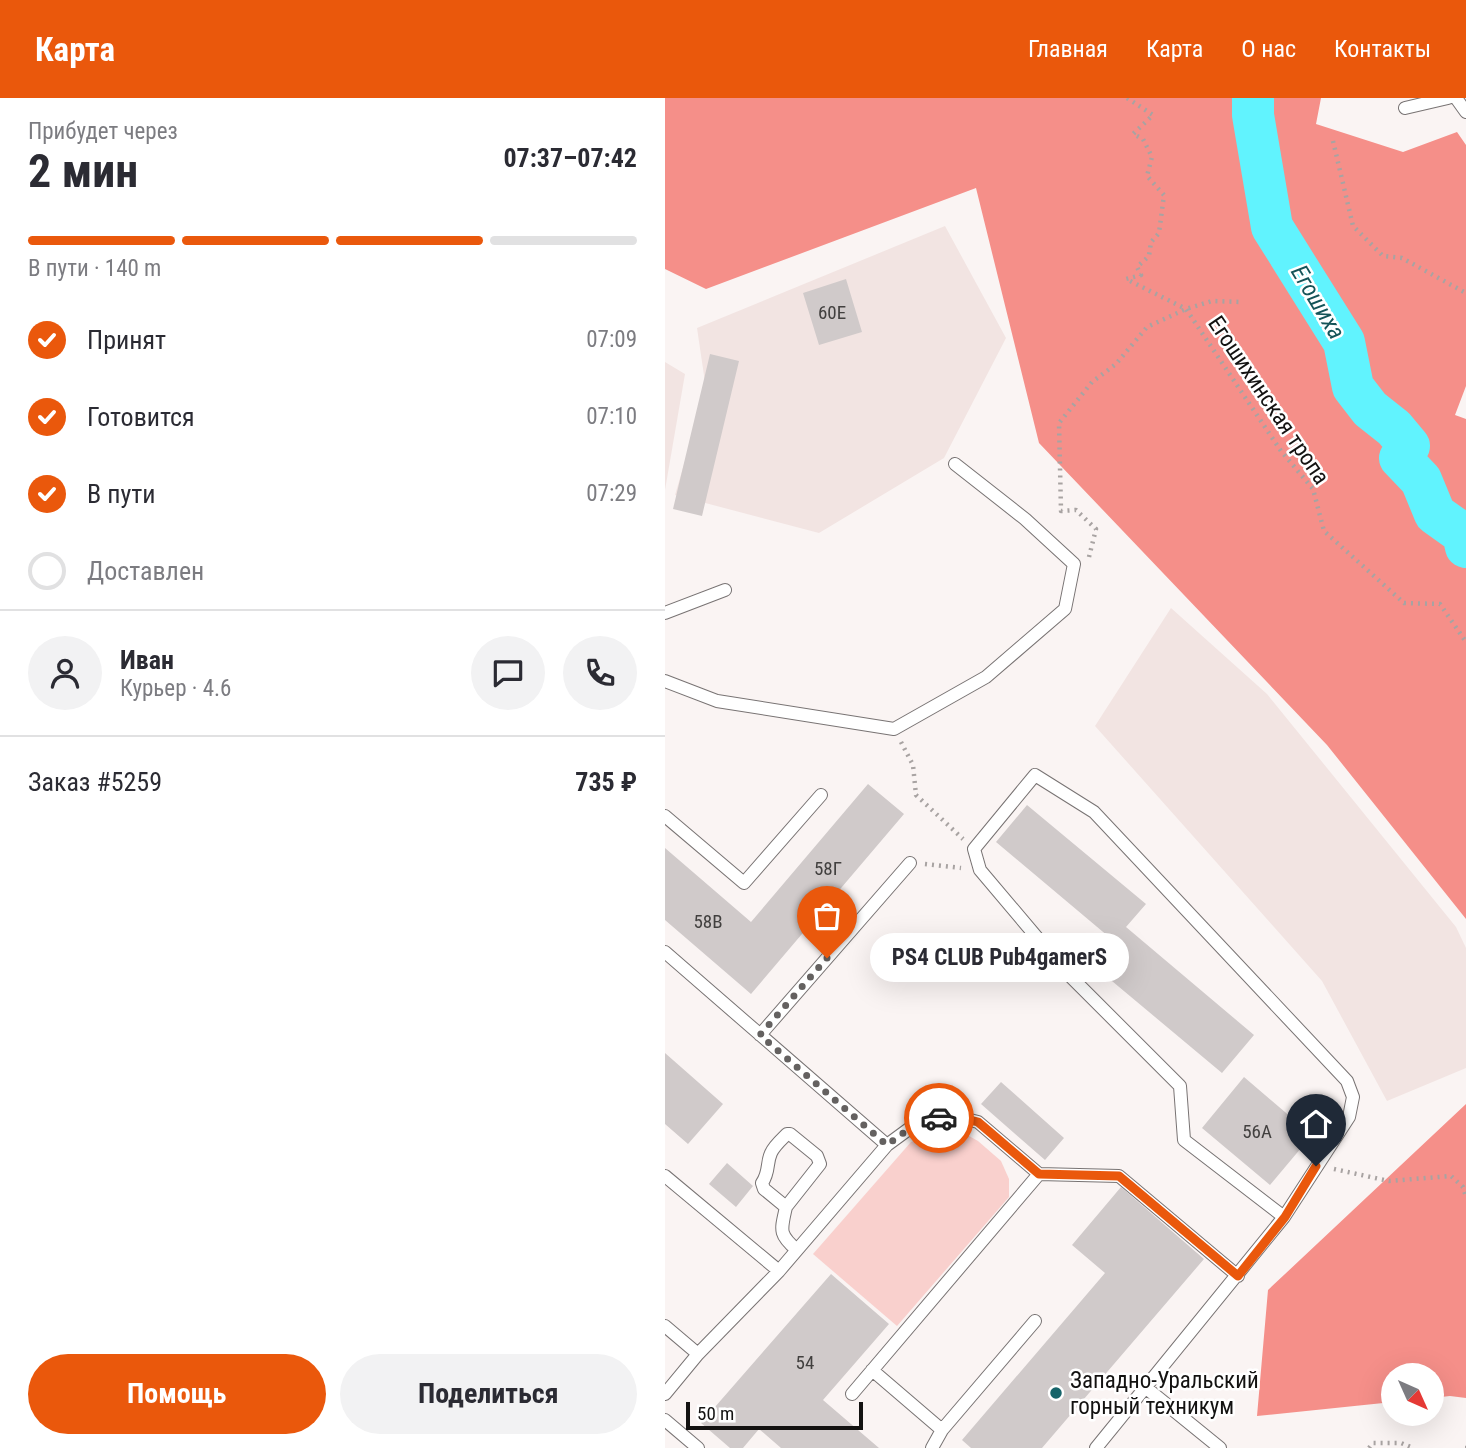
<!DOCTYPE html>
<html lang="ru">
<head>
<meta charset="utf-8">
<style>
  body { margin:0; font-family:"Roboto Condensed",sans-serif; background:#f2f2f3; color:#2b2b33; height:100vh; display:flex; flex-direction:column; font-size:26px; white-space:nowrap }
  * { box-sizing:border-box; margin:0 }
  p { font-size:23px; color:#7c7c81 }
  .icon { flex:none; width:38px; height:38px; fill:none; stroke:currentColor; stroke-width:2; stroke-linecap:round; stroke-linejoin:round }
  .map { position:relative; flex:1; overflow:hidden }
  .side { display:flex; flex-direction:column; background:#fff; width:665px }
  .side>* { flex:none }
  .needle { width:46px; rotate:135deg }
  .tools { position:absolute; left:716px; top:1265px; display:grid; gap:14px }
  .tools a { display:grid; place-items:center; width:63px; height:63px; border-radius:50%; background:#fff; box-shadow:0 7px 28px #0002; font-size:35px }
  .scale { position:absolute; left:21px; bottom:18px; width:177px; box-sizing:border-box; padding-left:7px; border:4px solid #131211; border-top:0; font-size:19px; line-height:24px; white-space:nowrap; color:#131211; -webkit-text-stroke:5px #fff; paint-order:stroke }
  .pin { position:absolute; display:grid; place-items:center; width:60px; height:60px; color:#fff; margin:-72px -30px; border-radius:50% 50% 50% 0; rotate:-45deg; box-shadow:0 0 7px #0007 }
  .pin .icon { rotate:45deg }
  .courier { position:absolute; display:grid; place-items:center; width:70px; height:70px; margin:-35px; border:5px solid #ea580c; border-radius:50%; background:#fff; color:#222; box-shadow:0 2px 9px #0007 }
  .bubble { position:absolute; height:49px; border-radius:24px; background:#fff; box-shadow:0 7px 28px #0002; font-size:23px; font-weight:700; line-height:49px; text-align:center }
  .summary em { font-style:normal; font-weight:700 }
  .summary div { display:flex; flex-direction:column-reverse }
  .summary { display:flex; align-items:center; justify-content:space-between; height:119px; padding:0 28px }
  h1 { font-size:46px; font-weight:700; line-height:52px }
  .bar { display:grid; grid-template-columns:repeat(4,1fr); gap:10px 7px; align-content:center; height:84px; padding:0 28px }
  .bar i { height:9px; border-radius:5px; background:#e1e1e2 }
  .bar .selected { background:#ea580c }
  .bar p { grid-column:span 4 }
  .line { display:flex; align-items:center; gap:18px; padding:0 28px; border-top:2px solid #e1e1e2 }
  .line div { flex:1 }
  .round { display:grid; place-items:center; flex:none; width:74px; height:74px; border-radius:37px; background:#f2f2f3 }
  ol { padding:0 28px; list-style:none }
  li { display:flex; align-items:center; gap:21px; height:77px }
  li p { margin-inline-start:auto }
  li .icon { padding:7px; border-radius:50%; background:#ea580c; color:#fff; stroke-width:4 }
  li:last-child { color:#7c7c81 }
  li i { width:38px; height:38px; border:4px solid #e1e1e2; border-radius:50% }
  .cta { display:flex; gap:14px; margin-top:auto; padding:14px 28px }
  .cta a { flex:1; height:80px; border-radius:42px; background:#ea580c; color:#fff; font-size:28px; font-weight:700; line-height:80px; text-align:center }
  .cta a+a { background:#f2f2f3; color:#2b2b33 }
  header { display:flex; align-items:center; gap:42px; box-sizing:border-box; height:98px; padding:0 35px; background:#ea580c; color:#fff }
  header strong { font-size:33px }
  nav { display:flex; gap:38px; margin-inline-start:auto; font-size:24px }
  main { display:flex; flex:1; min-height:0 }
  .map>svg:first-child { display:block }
</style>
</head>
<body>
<header>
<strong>Карта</strong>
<nav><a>Главная</a><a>Карта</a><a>О нас</a><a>Контакты</a></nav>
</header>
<main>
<section class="side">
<div class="summary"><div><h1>2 мин</h1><p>Прибудет через</p></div><em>07:37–07:42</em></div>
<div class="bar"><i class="selected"></i><i class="selected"></i><i class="selected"></i><i></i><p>В пути · 140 m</p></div>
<ol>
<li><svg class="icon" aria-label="check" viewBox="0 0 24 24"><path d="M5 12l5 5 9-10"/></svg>Принят<p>07:09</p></li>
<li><svg class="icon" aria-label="check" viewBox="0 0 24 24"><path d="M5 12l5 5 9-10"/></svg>Готовится<p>07:10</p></li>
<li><svg class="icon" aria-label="check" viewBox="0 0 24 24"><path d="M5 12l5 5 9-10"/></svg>В пути<p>07:29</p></li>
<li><i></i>Доставлен</li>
</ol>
<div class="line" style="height:126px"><a class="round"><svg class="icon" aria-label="person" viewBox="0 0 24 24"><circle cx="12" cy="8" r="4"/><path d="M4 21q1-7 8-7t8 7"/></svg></a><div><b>Иван</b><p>Курьер · 4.6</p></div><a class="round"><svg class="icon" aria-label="chat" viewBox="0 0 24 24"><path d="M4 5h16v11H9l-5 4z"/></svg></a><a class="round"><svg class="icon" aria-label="phone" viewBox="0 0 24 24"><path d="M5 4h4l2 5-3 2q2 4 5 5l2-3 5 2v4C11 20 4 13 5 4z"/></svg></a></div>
<div class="line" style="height:91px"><div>Заказ #5259</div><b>735 ₽</b></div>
<div class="cta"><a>Помощь</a><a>Поделиться</a></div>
</section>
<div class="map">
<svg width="801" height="1350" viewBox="0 0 801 1350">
  <rect width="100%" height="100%" fill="#faf4f3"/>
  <path fill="#f2e4e2" d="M280 128 341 240 279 360 154 435 10 397 41 291 32 230Z
    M0 264 20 276 0 392Z
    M506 510 602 596 791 829 801 850V970L722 1003 657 883 430 628Z"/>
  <path fill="#f9d0cd" d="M275 1033H295L313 1043 336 1063 344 1081V1099L232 1228 148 1156 246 1044Z"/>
  <path fill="#f58f89" d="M0 0H656L651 26 738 54 792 34 801 47V288L790 317 801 321V821L662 647 374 345 311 90 41 191 0 171Z
    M801 1006V1300L785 1298 767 1300 766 1278H728V1304L592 1318 603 1192Z"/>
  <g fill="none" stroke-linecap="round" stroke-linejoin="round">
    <path stroke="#61f3fe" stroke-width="42" d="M588 0V17L607 129 679 244 688 289 705 311 729 330 744 348 735 360 756 382 770 416 798 436 801 449"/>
  </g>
  <path fill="#d0caca" d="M181 181 197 234 154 247 138 195Z
    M45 256 74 263 37 418 8 411Z
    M203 686 239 716 86 896 0 822V750L86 824Z
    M362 707 481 806 461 829 589 937 557 975 429 868 450 844 331 744Z
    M0 955 58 1006 23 1046 0 1026Z
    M579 979 647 1037 605 1087 537 1030Z
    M336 984 399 1040 380 1062 316 1006Z
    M62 1065 88 1088 71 1109 44 1086Z
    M456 1089 539 1161 377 1350H306L297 1342 440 1175 407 1147Z
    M166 1176 224 1226 158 1302 214 1350H116L94 1331 78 1350H65L36 1325Z"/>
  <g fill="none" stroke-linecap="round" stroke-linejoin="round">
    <defs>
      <path id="lane" d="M791 0 801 14
        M740 10 783 0
        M0 515 60 492
        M0 583 52 603 229 631 321 579 400 511 409 466 360 421 290 366
        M0 718 79 785 156 697
        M0 854 222 1047
        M95 937 245 765
        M0 1078 114 1173
        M121 1109 155 1066 152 1058 125 1036H122C116 1042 109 1048 106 1055 101 1066 105 1073 97 1085L99 1091 121 1109C116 1132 113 1136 132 1152
        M0 1228 33 1256
        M207 1272 277 1332 370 1223
        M480 1289 555 1350
        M0 1296 33 1256 114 1173 222 1047 252 1025 285 1017 313 1024 374 1076 454 1078 573 1178
        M187 1296 374 1076
        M0 1322 33 1350
        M267 1350 277 1332
        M431 1350 619 1119 684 1019 688 999 682 983 429 714 370 677 309 751 315 772 402 875 515 988 519 1042 619 1119"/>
    </defs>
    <use href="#lane" stroke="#787373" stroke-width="14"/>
    <path stroke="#a8a3a2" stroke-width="4.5" stroke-dasharray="2 5" stroke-linecap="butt" d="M462 0 488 17 468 36 478 41 487 59 482 78 499 97 494 135 486 144 484 158 472 169 476 177 461 181 521 211 616 353 648 391 659 433 739 505 775 506 801 544
      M668 43 688 128 718 158 737 160 801 195
      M424 459 431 431 411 412 396 413 394 325 427 284 451 266 482 229 521 211 547 203 576 204
      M236 644 248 667 251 697 298 741
      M260 766 296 770
      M669 1071 724 1083 786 1078 798 1089 801 1099
      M704 1350 708 1345H736L748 1350
      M800 1350H801"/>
    <use href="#lane" stroke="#fff" stroke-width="12"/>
  </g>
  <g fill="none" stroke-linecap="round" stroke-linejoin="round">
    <path stroke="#646160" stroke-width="7" stroke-dasharray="0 12.6" d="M162 860 95 937 222 1047 252 1025 274 1020"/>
    <path stroke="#ea580c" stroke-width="9" d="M274 1020 285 1017 313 1024 374 1076 454 1078 573 1178 620 1119 651 1068"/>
  </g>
  <circle fill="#16646a" stroke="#fff" stroke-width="2.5" cx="391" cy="1295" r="7"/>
  <g text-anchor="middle" stroke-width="5" stroke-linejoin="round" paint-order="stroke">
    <g font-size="19" fill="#42403f">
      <text x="167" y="221">60Е</text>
      <text x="163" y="777">58Г</text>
      <text x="43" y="830">58В</text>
      <text x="592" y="1040">56А</text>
      <text x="140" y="1271">54</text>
    </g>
    <g font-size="23" fill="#131211" stroke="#fff">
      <text transform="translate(604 302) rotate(56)" y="8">Егошихинская тропа</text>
    </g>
    <g font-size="23" fill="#131211" stroke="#fff" text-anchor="start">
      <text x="405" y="1290">Западно-Уральский<tspan x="405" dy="26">горный техникум</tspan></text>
    </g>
    <g font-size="24" font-style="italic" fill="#145458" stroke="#fff">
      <text transform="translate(653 204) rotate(59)" y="8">Егошиха</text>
    </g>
  </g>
</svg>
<div class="tools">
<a><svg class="needle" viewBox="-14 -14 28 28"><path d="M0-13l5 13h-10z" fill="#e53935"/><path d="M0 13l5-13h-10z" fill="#7c7c81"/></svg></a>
</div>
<div class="scale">50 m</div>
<div class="pin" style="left:162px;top:860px;background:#ea580c"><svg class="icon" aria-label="bag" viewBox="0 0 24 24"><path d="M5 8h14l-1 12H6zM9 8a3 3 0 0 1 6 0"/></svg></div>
<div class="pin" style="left:651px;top:1068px;background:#1f2937"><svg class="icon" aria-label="home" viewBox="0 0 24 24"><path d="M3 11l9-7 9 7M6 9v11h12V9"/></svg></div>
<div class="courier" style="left:274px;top:1020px"><svg class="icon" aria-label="car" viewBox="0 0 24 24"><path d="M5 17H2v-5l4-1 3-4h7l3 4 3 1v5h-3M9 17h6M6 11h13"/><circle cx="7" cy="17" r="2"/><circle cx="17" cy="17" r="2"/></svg></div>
<div class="bubble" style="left:205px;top:835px;width:259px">PS4 CLUB Pub4gamerS</div>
</div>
</main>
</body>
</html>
